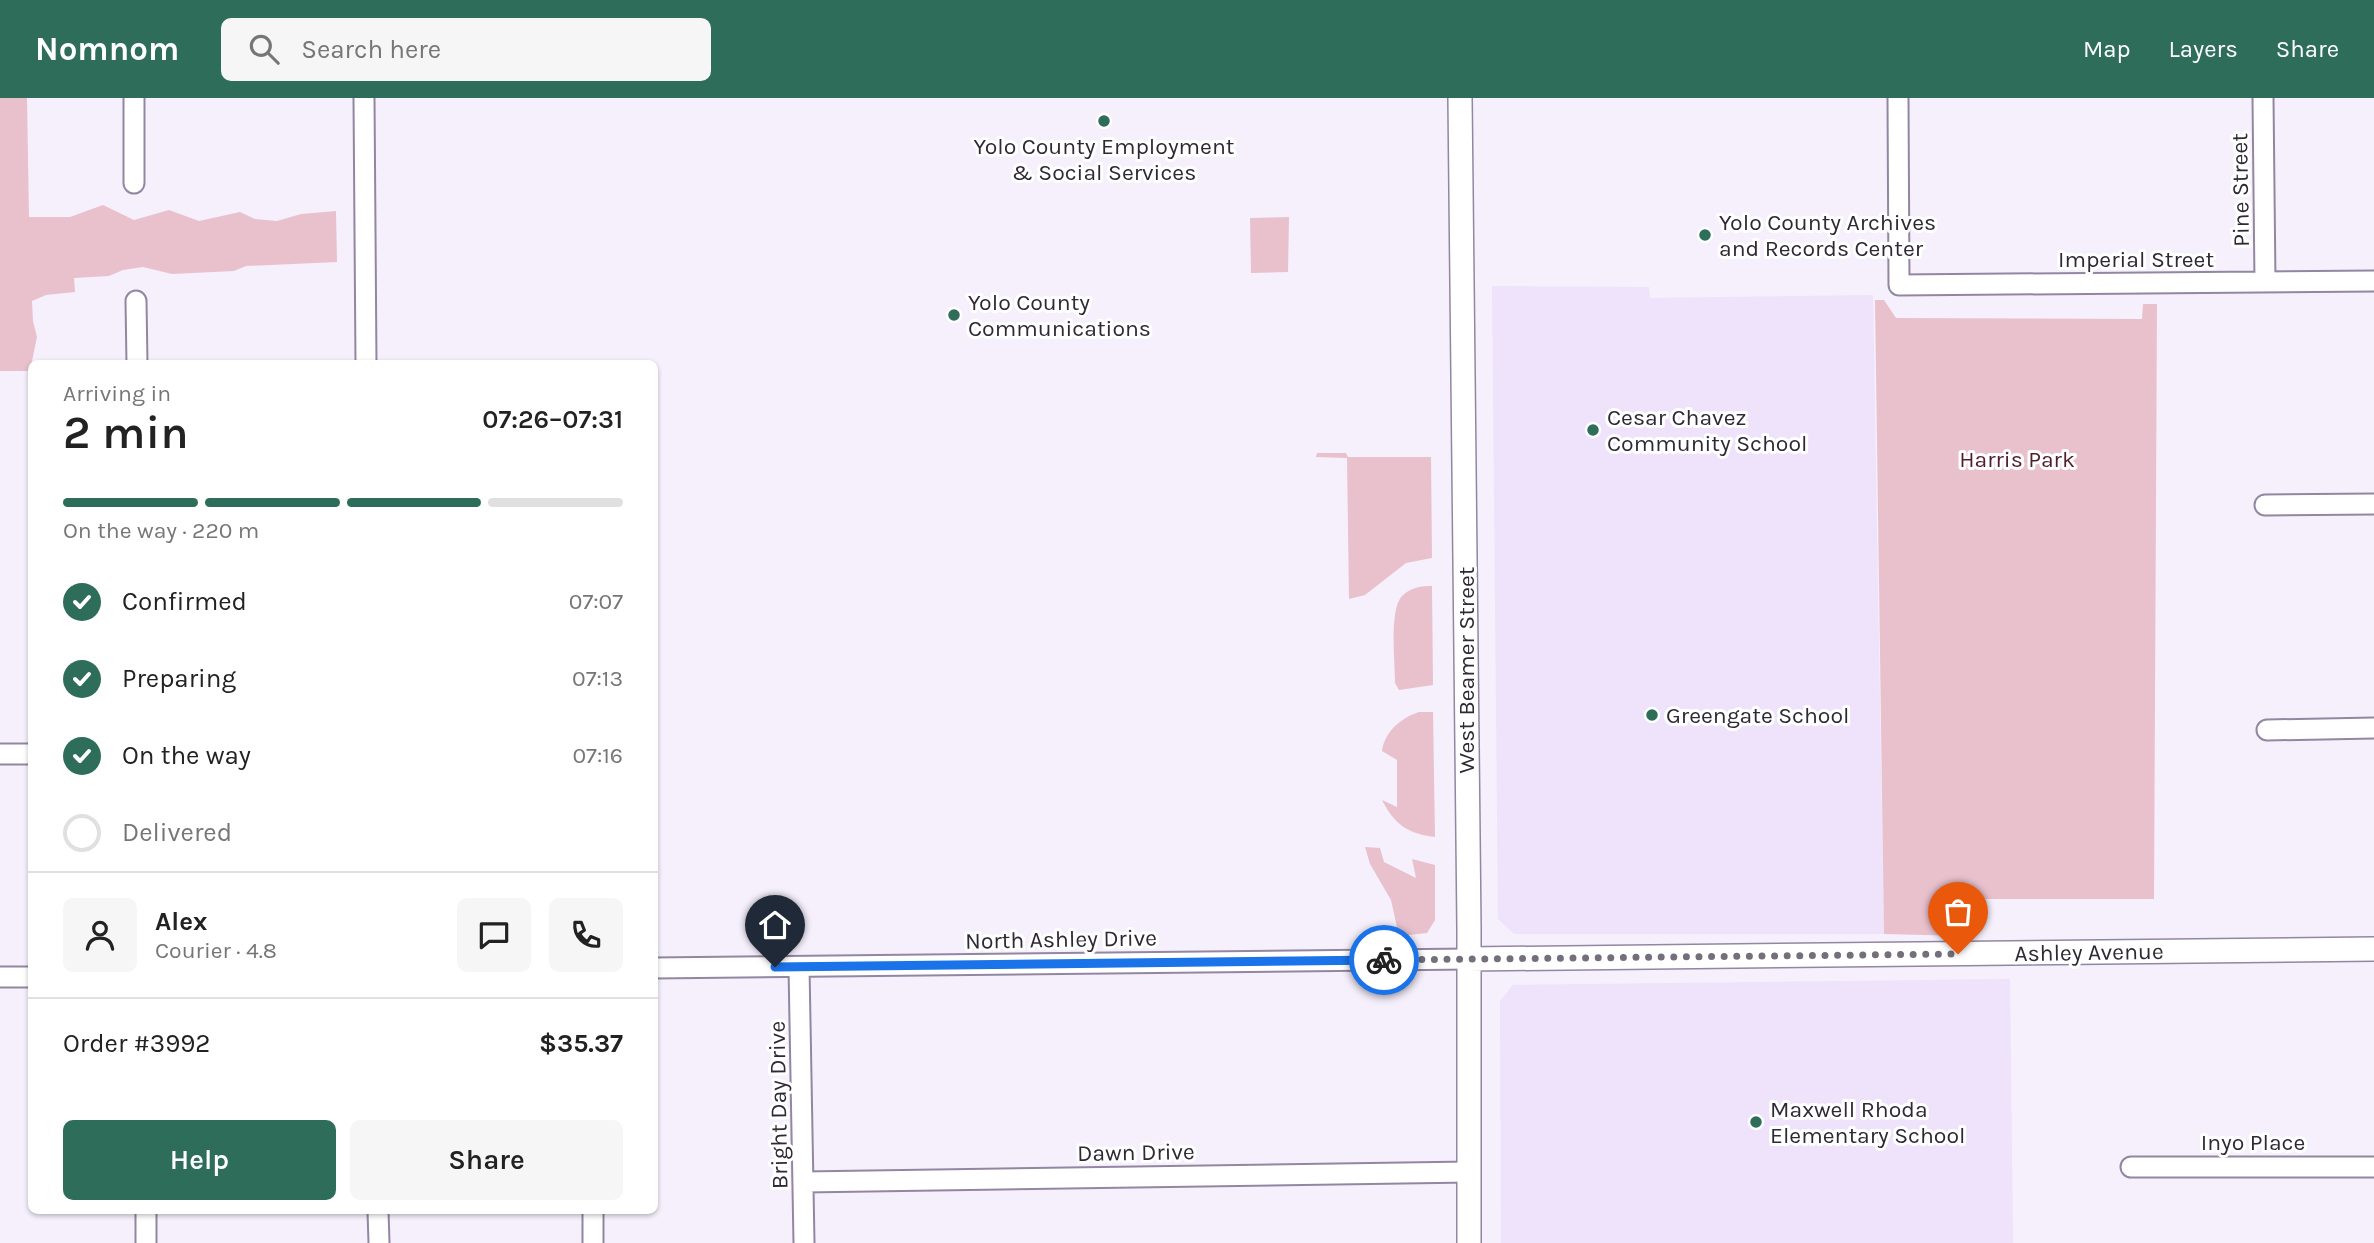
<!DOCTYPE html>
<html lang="en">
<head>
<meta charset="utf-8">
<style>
  body { margin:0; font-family:Karla,sans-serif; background:#f6f6f6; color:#222; height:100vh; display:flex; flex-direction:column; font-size:26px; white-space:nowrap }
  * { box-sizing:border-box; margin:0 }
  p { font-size:23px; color:#767676 }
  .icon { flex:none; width:38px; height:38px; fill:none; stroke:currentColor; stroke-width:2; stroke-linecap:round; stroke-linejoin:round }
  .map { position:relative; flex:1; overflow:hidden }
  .details { position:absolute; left:28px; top:262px; width:630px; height:854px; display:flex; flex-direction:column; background:#fff; border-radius:10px; box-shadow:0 2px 5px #0004 }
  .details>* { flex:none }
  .pin { position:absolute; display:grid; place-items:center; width:60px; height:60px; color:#fff; margin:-72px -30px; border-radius:50% 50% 50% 0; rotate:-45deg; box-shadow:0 0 7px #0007 }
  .pin .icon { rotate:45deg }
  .courier { position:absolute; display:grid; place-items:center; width:70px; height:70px; margin:-35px; border:5px solid #1a73e8; border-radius:50%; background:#fff; color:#222; box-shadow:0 2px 9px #0007 }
  .overview em { font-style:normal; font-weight:600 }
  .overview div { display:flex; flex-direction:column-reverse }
  .overview { display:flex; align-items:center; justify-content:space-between; height:119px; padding:0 35px }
  h1 { font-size:46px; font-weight:600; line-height:52px }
  .bar { display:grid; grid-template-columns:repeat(4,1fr); gap:10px 7px; align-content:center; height:84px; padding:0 35px }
  .bar i { height:9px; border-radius:5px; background:#e0e0e0 }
  .bar .current { background:#2e6d5a }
  .bar p { grid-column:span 4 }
  .line { display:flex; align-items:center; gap:18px; padding:0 35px; border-top:2px solid #e0e0e0 }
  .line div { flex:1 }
  .round { display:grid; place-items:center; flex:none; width:74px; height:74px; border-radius:10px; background:#f6f6f6 }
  ol { padding:0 35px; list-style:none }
  li { display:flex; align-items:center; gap:21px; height:77px }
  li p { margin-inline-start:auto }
  li .icon { padding:7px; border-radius:50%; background:#2e6d5a; color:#fff; stroke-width:4 }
  li:last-child { color:#767676 }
  li i { width:38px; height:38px; border:4px solid #e0e0e0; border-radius:50% }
  .button { display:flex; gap:14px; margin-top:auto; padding:14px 35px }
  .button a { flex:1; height:80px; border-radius:10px; background:#2e6d5a; color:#fff; font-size:28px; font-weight:600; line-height:80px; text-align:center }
  .button a+a { background:#f6f6f6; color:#222 }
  header { display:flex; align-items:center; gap:42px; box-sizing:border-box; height:98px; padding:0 35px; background:#2e6d5a; color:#fff }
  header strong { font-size:33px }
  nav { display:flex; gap:38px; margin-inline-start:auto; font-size:24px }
  .search { width:490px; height:63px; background:#f6f6f6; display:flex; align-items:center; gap:18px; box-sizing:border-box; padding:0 24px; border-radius:10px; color:#767676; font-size:26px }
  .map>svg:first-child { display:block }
</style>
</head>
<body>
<header>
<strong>Nomnom</strong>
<div class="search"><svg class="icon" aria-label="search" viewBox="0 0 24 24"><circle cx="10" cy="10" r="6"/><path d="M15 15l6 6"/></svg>Search here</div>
<nav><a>Map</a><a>Layers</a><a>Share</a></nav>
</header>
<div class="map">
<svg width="2374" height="1145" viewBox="0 0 2374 1145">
  <rect width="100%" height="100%" fill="#f5f0fc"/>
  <path fill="#eee3fa" d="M1492 188 1649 189 1650 200 1873 197 1884 836H1514L1498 821Z
    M2010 881 2013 1145H1501L1500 903 1513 887Z"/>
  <path fill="#e9c1cc" d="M0 0H27L29 119H70L103 107 134 122 169 112 199 123 240 114 255 121 277 123 301 116 336 113 337 164 246 168 234 173 172 176 143 169 123 172 109 178 74 180 75 194 46 197 32 203 33 223 37 239 30 273H0Z
    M1289 119 1288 174 1251 175 1250 120Z
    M1875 202H1884L1896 220 2142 221 2143 206H2157L2154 801H1966V838L1884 836Z
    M1317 355H1346L1348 359H1431L1432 460 1406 465 1365 497 1349 501 1347 360 1316 359Z
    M1432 488 1433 587 1399 592 1395 585C1395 565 1389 512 1402 498 1411 489 1421 488 1432 488Z
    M1419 614H1433L1435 739C1408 736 1394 726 1382 702L1397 709V662L1382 653C1385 633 1401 620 1419 614Z
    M1365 749 1380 750 1384 764 1416 780 1412 761 1435 767V822L1427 835 1399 838 1391 802 1370 766Z"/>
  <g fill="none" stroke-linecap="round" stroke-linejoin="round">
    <defs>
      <path id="minor" d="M364 0 366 266
        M1898 0 1899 187 2374 183
        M2263 0 2265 184
        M134 85V0
        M136 203 137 266
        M2265 407 2374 406
        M2267 632 2374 630
        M0 656H32
        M799 869 804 1145
        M654 870 1469 861
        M0 879H32
        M2131 1069H2374
        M804 1084 1470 1074
        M146 1113V1145
        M378 1113 379 1145
        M593 1113V1145"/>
      <path id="tertiary" d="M1460 0 1469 831V1145
        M1469 861 2374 851"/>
    </defs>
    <use href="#minor" stroke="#9386a1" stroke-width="23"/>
    <use href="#tertiary" stroke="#9386a1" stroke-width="26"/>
    <use href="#minor" stroke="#fff" stroke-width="19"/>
    <use href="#tertiary" stroke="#fff" stroke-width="23"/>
  </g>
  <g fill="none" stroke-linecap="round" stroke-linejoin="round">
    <path stroke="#746f7a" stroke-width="7" stroke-dasharray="0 12.6" d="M1384 862 1958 856"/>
    <path stroke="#1a73e8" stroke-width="9" d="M775 869 1384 862"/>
  </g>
  <g fill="#2e6d5a" stroke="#fff" stroke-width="2.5">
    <circle cx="1104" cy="23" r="7"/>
    <circle cx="1705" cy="137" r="7"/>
    <circle cx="954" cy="217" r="7"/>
    <circle cx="1593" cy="332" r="7"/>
    <circle cx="1652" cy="617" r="7"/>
    <circle cx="1756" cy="1024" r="7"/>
  </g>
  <g text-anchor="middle" stroke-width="6" stroke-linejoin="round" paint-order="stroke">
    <g font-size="23" fill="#2e2934" stroke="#fff" text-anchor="start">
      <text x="1104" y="56" text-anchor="middle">Yolo County Employment<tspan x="1104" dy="26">&amp; Social Services</tspan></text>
      <text x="1719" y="132">Yolo County Archives<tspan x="1719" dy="26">and Records Center</tspan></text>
      <text x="968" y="212">Yolo County<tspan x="968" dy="26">Communications</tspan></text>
      <text x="1607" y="327">Cesar Chavez<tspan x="1607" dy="26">Community School</tspan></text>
      <text x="1666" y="625">Greengate School</text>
      <text x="1770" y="1019">Maxwell Rhoda<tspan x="1770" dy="26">Elementary School</tspan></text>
    </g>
    <g font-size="23" fill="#2e2934" stroke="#fff">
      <text transform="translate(2240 92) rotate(-91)" y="8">Pine Street</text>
      <text x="2136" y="169">Imperial Street</text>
      <text transform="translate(1466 572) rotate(-90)" y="8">West Beamer Street</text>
      <text transform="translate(1061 841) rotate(-1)" y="8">North Ashley Drive</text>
      <text transform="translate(2089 854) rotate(-1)" y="8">Ashley Avenue</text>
      <text transform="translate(778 1007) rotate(-91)" y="8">Bright Day Drive</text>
      <text x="2253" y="1052">Inyo Place</text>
      <text transform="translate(1136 1054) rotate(-1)" y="8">Dawn Drive</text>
    </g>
    <g font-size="23" fill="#511d2f" stroke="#fff">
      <text x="2017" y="369">Harris Park</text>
    </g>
  </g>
</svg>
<div class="pin" style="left:1958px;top:856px;background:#ea580c"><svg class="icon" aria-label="bag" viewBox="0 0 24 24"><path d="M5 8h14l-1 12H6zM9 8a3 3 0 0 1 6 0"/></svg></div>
<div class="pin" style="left:775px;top:869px;background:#1f2937"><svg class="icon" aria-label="home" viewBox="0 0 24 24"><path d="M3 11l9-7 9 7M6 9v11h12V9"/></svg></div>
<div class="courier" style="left:1384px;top:862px"><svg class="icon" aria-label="bike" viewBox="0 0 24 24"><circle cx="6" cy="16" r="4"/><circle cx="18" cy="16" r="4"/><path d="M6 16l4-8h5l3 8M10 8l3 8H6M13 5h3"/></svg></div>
<section class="details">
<div class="overview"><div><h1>2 min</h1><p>Arriving in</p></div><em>07:26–07:31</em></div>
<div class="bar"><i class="current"></i><i class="current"></i><i class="current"></i><i></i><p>On the way · 220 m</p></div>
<ol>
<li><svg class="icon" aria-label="check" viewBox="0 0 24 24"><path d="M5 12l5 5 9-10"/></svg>Confirmed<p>07:07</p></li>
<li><svg class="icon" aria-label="check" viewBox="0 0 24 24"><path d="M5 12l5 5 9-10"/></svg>Preparing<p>07:13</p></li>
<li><svg class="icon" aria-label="check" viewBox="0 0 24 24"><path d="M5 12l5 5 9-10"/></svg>On the way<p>07:16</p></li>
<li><i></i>Delivered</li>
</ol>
<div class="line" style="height:126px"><a class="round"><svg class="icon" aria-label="person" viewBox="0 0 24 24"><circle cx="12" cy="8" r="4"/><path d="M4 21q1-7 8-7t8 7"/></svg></a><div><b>Alex</b><p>Courier · 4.8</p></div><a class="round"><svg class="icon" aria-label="chat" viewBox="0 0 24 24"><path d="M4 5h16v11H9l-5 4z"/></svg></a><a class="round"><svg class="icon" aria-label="phone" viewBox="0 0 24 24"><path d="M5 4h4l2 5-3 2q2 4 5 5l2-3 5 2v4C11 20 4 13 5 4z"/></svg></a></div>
<div class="line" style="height:91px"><div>Order #3992</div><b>$35.37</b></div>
<div class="button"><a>Help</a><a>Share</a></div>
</section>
</div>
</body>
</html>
